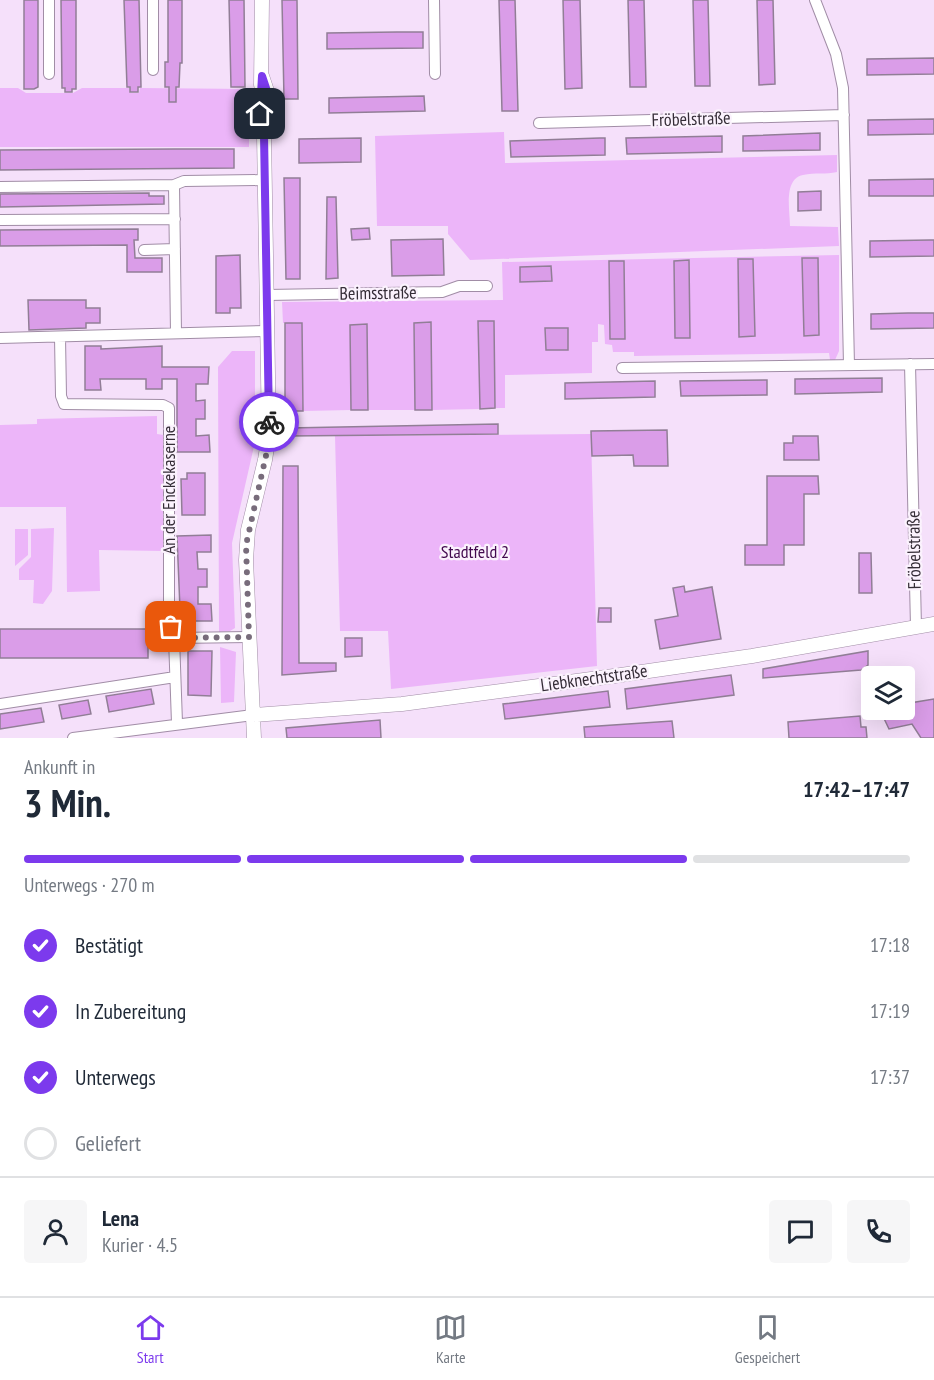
<!DOCTYPE html>
<html lang="de">
<head>
<meta charset="utf-8">
<style>
  body { margin:0; font-family:"PT Sans Narrow",sans-serif; background:#f6f6f7; color:#1f2937; height:100vh; display:flex; flex-direction:column; font-size:22px; white-space:nowrap }
  * { box-sizing:border-box; margin:0 }
  p { font-size:20px; color:#747a83 }
  .icon { flex:none; width:33px; height:33px; fill:none; stroke:currentColor; stroke-width:2; stroke-linecap:round; stroke-linejoin:round }
  .map { position:relative; height:738px; overflow:hidden }
  .side { display:flex; flex-direction:column; background:#fff; flex:1 }
  .side>* { flex:none }
  .controls { position:absolute; left:861px; top:666px; display:grid; gap:12px }
  .controls a { display:grid; place-items:center; width:54px; height:54px; border-radius:6px; background:#fff; box-shadow:0 6px 24px #0002; font-size:30px }
  .pin { position:absolute; display:grid; place-items:center; width:51px; height:51px; color:#fff; margin:-26px; border-radius:12px; box-shadow:0 3px 9px #0006 }
  .courier { position:absolute; display:grid; place-items:center; width:60px; height:60px; margin:-30px; border:4px solid #7c3aed; border-radius:50%; background:#fff; color:#222; box-shadow:0 2px 8px #0007 }
  .overview em { font-style:normal; font-weight:600 }
  .overview div { display:flex; flex-direction:column-reverse }
  .overview { display:flex; align-items:center; justify-content:space-between; height:102px; padding:0 24px }
  h1 { font-size:39px; font-weight:600; line-height:45px }
  .bar { display:grid; grid-template-columns:repeat(4,1fr); gap:9px 6px; align-content:center; height:72px; padding:0 24px }
  .bar i { height:8px; border-radius:4px; background:#e0e1e3 }
  .bar .on { background:#7c3aed }
  .bar p { grid-column:span 4 }
  .line { display:flex; align-items:center; gap:15px; padding:0 24px; border-top:2px solid #e0e1e3 }
  .line div { flex:1 }
  .round { display:grid; place-items:center; flex:none; width:63px; height:63px; border-radius:6px; background:#f6f6f7 }
  ol { padding:0 24px; list-style:none }
  li { display:flex; align-items:center; gap:18px; height:66px }
  li p { margin-inline-start:auto }
  li .icon { padding:6px; border-radius:50%; background:#7c3aed; color:#fff; stroke-width:4 }
  li:last-child { color:#747a83 }
  li i { width:33px; height:33px; border:3px solid #e0e1e3; border-radius:50% }
  .tab-bar { display:flex; justify-content:space-around; align-items:center; height:84px; border-top:2px solid #e0e1e3; background:#fff; font-size:16px; color:#747a83 }
  .tab-bar a { display:grid; justify-items:center; gap:3px }
  .tab-bar .on { color:#7c3aed }
  .map>svg:first-child { display:block }
</style>
</head>
<body>
<div class="map">
<svg width="934" height="738" viewBox="0 0 934 738">
  <rect width="100%" height="100%" fill="#f5e0fa"/>
  <path fill="#ecb5f9" fill-rule="evenodd" d="M0 88H18L26 93H73L82 88H129L130 93H139L140 88 249 89V147H0Z
    M504 132 505 163 837 155V172C826 175 815 172 803 175 783 179 790 211 790 226L838 227 839 246 470 260 448 234V226H377L375 136Z
    M839 255V351L835 360H830L829 353 634 356V352H613L612 345 605 344 604 325 598 324V342H592V373L505 375V408H495L493 321H478L480 409 432 410 431 323H414L415 410H368L366 324 350 325 351 410 303 411 302 323H283L282 302 503 300 502 262ZM818 258 819 335 804 336 802 259ZM738 259H753L755 336H740ZM624 261 625 339H610L609 262ZM674 261H689L690 337 676 338ZM551 266 552 280 521 282 520 267ZM568 328V350H546L545 329Z
    M232 351H255V442L232 543 235 628 230 631 219 632 218 367Z
    M157 416V434L164 435 163 551 99 550 100 591 67 592 66 507H0V425L37 424V419Z
    M591 434 597 666 391 689 388 631H340L335 436Z
    M54 528 52 591 43 604 33 603 34 580H19V569L31 557V529Z
    M15 529H28V555L15 566Z
    M220 647 236 652 234 702 221 703Z"/>
  <path fill="#da9de8" stroke="#917e96" stroke-width="1.5" d="M24 0H38V87L34 89H24Z
    M61 0H76V89H72V92H65V88H62Z
    M124 0H139L141 87H138V92H130V87H127Z
    M168 0H182V63H180L179 87H176V102H169V87H165V62H168Z
    M229 0H244L245 87H231Z
    M282 0H297L298 99H284Z
    M499 0H515L518 111H502Z
    M563 0H580L582 88 565 89Z
    M628 0H644L646 87H630Z
    M693 0H708L710 86H695Z
    M757 0H773L775 84 759 85Z
    M397 32H423V48L327 49V33Z
    M934 58V74L867 75V59Z
    M424 96 425 111 329 113V98Z
    M934 119V134L868 135V120Z
    M820 133V150L743 151V136Z
    M722 136V152L627 154 626 138Z
    M361 138V162L299 163V139Z
    M600 138H605V155L511 157 510 141Z
    M175 149H234V168L0 170V150Z
    M284 178H300V279H286Z
    M934 179V196H869V180Z
    M821 191V210L798 211V192Z
    M149 193V196H164V204L0 207V194Z
    M327 197H336L338 278 326 279Z
    M369 228 370 239 352 240 351 229Z
    M138 229V240H134L135 258H162V272H127V245L0 246V230Z
    M443 239 444 275 392 276 391 240Z
    M930 240H934V256L870 257V241Z
    M240 255 241 308H230V313H216V256Z
    M802 258H818L819 335 804 336Z
    M738 259H753L755 336 739 337Z
    M689 260 690 338H675L674 261Z
    M609 261H624L625 339H610Z
    M551 266 552 281 520 282V267Z
    M28 300H86V308H100V323H86V328L29 330Z
    M908 313H934V328L871 329V314Z
    M478 321H494L495 408 480 409Z
    M431 322 432 410H415L414 323Z
    M285 323H302L303 411H285Z
    M367 324 368 410H351L350 325Z
    M545 328H568V350H546Z
    M85 346H101V349L162 346V367H209L208 384H196V401L205 400V419H196V436L209 435 210 452H177V379H162V389H146V379H100L101 390H85Z
    M882 378V392L795 394V379Z
    M767 380V395L681 396 680 381Z
    M655 381V397L565 399V383Z
    M498 424V434L288 436V428Z
    M667 430 668 466H634L633 455 592 456 591 431Z
    M793 436H818L819 460H784V443H793Z
    M283 466H298L299 663H336V671L282 675Z
    M187 473H205V515H182L181 479H187Z
    M767 476H818L819 494H804V545H784V565H745V545H767Z
    M211 535V552H197L198 569H207V587H198V604H211L212 621H177V609H180L177 536Z
    M859 553H871L872 593H859Z
    M684 586 685 592 712 587 721 639 660 649 655 620 678 616 673 588Z
    M599 608H611V622H598Z
    M0 629H148V658H0Z
    M345 638H362V656L345 657Z
    M188 651H212L211 696 188 695Z
    M868 651V665L861 670 763 678V669Z
    M731 675 734 695 627 709 625 689Z
    M151 689 154 704 109 712 106 696Z
    M608 691 610 707 505 719 503 704Z
    M934 699V738H921L912 724 889 729 880 710H904V704Z
    M88 700 91 714 62 719 59 705Z
    M41 708 44 722 0 729V714Z
    M860 716 861 727H866L867 738H789L788 722Z
    M380 720 381 738H287L286 728Z
    M672 721 674 738H585L584 727Z"/>
  <g fill="none" stroke-linecap="round" stroke-linejoin="round">
    <defs>
      <path id="minor" d="M434 0 435 74
        M815 0 836 54 843 88 849 365
        M153 70V0
        M49 74V0
        M539 123 844 115
        M174 185 176 333
        M0 187 174 185 184 181 265 180
        M0 220 175 219
        M144 250 175 249
        M267 295 442 292 459 286H487
        M60 337 61 396 64 404 163 405 169 408V622L174 638 177 723
        M0 338 268 331
        M910 364 916 627
        M622 368 934 364
        M174 638 249 637
        M0 704 175 677
        M73 738 253 715"/>
      <path id="tertiary" d="M261 85 262 0
        M253 715 402 704 614 676 752 656 934 624
        M254 738 246 560 248 530 265 460 269 435 264 135 268 94 262 76"/>
    </defs>
    <use href="#minor" stroke="#a18da6" stroke-width="12"/>
    <use href="#tertiary" stroke="#a18da6" stroke-width="15"/>
    <use href="#minor" stroke="#fff" stroke-width="10"/>
    <use href="#tertiary" stroke="#fff" stroke-width="14"/>
  </g>
  <g fill="none" stroke-linecap="round" stroke-linejoin="round">
    <path stroke="#786c7b" stroke-width="6" stroke-dasharray="0 10.8" d="M171 627 174 638 249 637 246 545 267 451 269 422"/>
    <path stroke="#7c3aed" stroke-width="8" d="M260 114 262 76 268 94 264 135 269 422"/>
  </g>
  <g text-anchor="middle" stroke-width="4.5" stroke-linejoin="round" paint-order="stroke">
    <g font-size="18" fill="#352d37" stroke="#fbf2fd">
      <text transform="translate(691 119) rotate(-2)" y="6">Fröbelstraße</text>
      <text transform="translate(378 293) rotate(-1)" y="6">Beimsstraße</text>
      <text transform="translate(169 490) rotate(-90)" y="6">An der Enckekaserne</text>
      <text transform="translate(914 550) rotate(-91)" y="6">Fröbelstraße</text>
      <text transform="translate(594 678) rotate(-8)" y="6">Liebknechtstraße</text>
    </g>
    <g font-size="18" fill="#42084e" stroke="#fbf2fd">
      <text x="475" y="558">Stadtfeld 2</text>
    </g>
  </g>
</svg>
<div class="controls">
<a><svg class="icon" aria-label="layers" viewBox="0 0 24 24"><path d="M12 4l9 5-9 5-9-5zM3 14l9 5 9-5"/></svg></a>
</div>
<div class="pin" style="left:171px;top:627px;background:#ea580c"><svg class="icon" aria-label="bag" viewBox="0 0 24 24"><path d="M5 8h14l-1 12H6zM9 8a3 3 0 0 1 6 0"/></svg></div>
<div class="pin" style="left:260px;top:114px;background:#1f2937"><svg class="icon" aria-label="home" viewBox="0 0 24 24"><path d="M3 11l9-7 9 7M6 9v11h12V9"/></svg></div>
<div class="courier" style="left:269px;top:422px"><svg class="icon" aria-label="bike" viewBox="0 0 24 24"><circle cx="6" cy="16" r="4"/><circle cx="18" cy="16" r="4"/><path d="M6 16l4-8h5l3 8M10 8l3 8H6M13 5h3"/></svg></div>
</div>
<section class="side">
<div class="overview"><div><h1>3 Min.</h1><p>Ankunft in</p></div><em>17:42–17:47</em></div>
<div class="bar"><i class="on"></i><i class="on"></i><i class="on"></i><i></i><p>Unterwegs · 270 m</p></div>
<ol>
<li><svg class="icon" aria-label="check" viewBox="0 0 24 24"><path d="M5 12l5 5 9-10"/></svg>Bestätigt<p>17:18</p></li>
<li><svg class="icon" aria-label="check" viewBox="0 0 24 24"><path d="M5 12l5 5 9-10"/></svg>In Zubereitung<p>17:19</p></li>
<li><svg class="icon" aria-label="check" viewBox="0 0 24 24"><path d="M5 12l5 5 9-10"/></svg>Unterwegs<p>17:37</p></li>
<li><i></i>Geliefert</li>
</ol>
<div class="line" style="height:108px"><a class="round"><svg class="icon" aria-label="person" viewBox="0 0 24 24"><circle cx="12" cy="8" r="4"/><path d="M4 21q1-7 8-7t8 7"/></svg></a><div><b>Lena</b><p>Kurier · 4.5</p></div><a class="round"><svg class="icon" aria-label="chat" viewBox="0 0 24 24"><path d="M4 5h16v11H9l-5 4z"/></svg></a><a class="round"><svg class="icon" aria-label="phone" viewBox="0 0 24 24"><path d="M5 4h4l2 5-3 2q2 4 5 5l2-3 5 2v4C11 20 4 13 5 4z"/></svg></a></div>
</section>
<nav class="tab-bar">
<a class="on"><svg class="icon" aria-label="home" viewBox="0 0 24 24"><path d="M3 11l9-7 9 7M6 9v11h12V9"/></svg>Start</a>
<a><svg class="icon" aria-label="map" viewBox="0 0 24 24"><path d="M3 6l6-2 6 2 6-2v14l-6 2-6-2-6 2zM9 4v14M15 6v14"/></svg>Karte</a>
<a><svg class="icon" aria-label="saved" viewBox="0 0 24 24"><path d="M7 4h10v16l-5-4-5 4z"/></svg>Gespeichert</a>
</nav>
</body>
</html>
